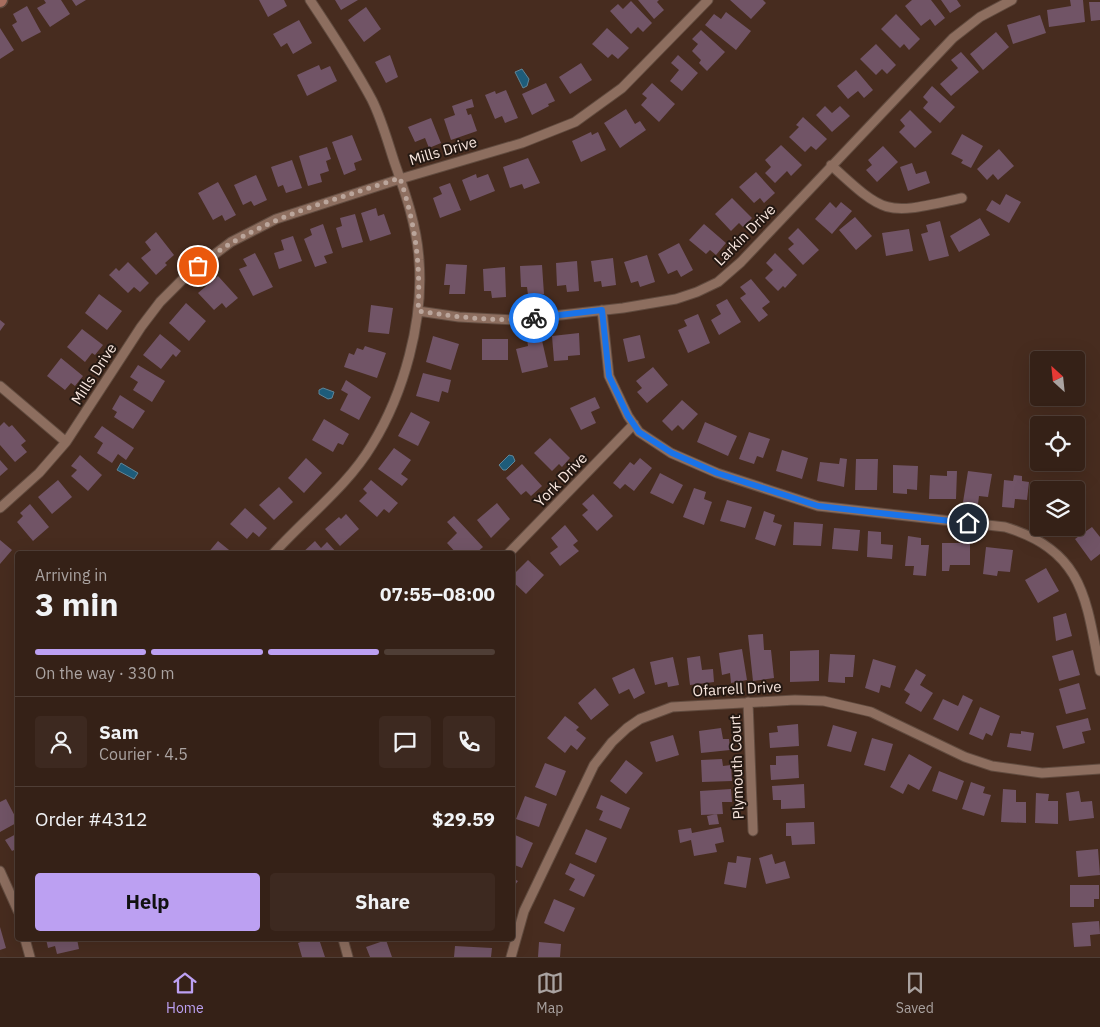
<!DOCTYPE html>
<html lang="en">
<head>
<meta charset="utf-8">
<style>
  body { margin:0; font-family:"IBM Plex Sans",sans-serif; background:#3d2920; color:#f1f3f6; height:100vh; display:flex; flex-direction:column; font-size:19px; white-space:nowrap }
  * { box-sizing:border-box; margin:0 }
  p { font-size:16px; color:#aaa3a1 }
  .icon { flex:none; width:28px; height:28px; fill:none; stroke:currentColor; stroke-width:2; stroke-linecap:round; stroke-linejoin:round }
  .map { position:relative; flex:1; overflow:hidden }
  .details { position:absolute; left:15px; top:551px; width:500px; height:390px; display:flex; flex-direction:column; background:#352117; border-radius:5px; box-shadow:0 5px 20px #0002,0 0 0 1px #4f3e36 }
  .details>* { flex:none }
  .needle { width:32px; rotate:333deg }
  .buttons { position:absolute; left:1030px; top:351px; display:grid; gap:10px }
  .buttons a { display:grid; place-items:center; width:55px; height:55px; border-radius:5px; background:#352117; box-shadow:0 5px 20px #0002,0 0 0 1px #4f3e36; font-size:25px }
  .pin { position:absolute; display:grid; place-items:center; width:42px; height:42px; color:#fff; margin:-21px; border:2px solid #fff; border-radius:50%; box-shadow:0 1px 5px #0007 }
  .courier { position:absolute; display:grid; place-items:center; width:50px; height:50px; margin:-25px; border:4px solid #1a73e8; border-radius:50%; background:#fff; color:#222; box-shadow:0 1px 6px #0007 }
  .headline em { font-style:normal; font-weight:700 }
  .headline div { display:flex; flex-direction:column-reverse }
  .headline { display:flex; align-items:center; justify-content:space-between; height:85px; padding:0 20px }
  h1 { font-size:32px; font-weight:700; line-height:38px }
  .bar { display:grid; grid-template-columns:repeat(4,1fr); gap:8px 5px; align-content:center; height:60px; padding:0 20px }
  .bar i { height:6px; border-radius:4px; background:#4f3e36 }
  .bar .active { background:#bca0f2 }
  .bar p { grid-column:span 4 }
  .line { display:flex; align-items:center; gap:12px; padding:0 20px; border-top:1px solid #4f3e36 }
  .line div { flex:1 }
  .round { display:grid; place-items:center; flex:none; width:52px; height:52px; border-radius:5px; background:#3d2920 }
  .button { display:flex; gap:10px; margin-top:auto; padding:10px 20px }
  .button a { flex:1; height:58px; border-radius:5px; background:#bca0f2; color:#111; font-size:20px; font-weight:700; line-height:58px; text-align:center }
  .button a+a { background:#3d2920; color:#f1f3f6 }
  .dock { display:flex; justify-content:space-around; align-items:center; height:70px; border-top:1px solid #4f3e36; background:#352117; font-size:14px; color:#aaa3a1 }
  .dock a { display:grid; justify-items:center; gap:2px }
  .dock .active { color:#bca0f2 }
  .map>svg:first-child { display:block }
</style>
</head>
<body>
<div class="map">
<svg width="1100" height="957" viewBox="0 0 1100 957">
  <rect width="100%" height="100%" fill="#472c1f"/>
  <path fill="#1e5c7a" stroke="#5f8598" d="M522 69 529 79 527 86 523 88 515 72Z
    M323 388 334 392 332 398 328 399 319 394V390Z
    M509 455 513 456 515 461 506 470H503L499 465Z
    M121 463 138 473 134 479 117 470Z"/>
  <path fill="#715466" d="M44 0H61L70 14 50 27 37 8 46 3Z
    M72 0H86L76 6Z
    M259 0H284L287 6 268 17Z
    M335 0H358L341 10Z
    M638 0H659L657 2 664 10 654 19Z
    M730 0H763L766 3 751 19Z
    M912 0H931L945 18 935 26 930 19 921 26 905 6Z
    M941 0H957L961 6 950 13Z
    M1070 0H1083L1085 22 1049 27 1047 10 1071 6Z
    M631 1 652 23 643 32 638 27 631 34 610 11 618 4 623 9Z
    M1089 2H1100V20L1091 21Z
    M27 6 41 32 22 42 12 25 17 22 13 14Z
    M366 7 381 29 364 42 348 20Z
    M726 12 751 31 736 50 705 25 714 14 721 19Z
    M896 14 920 39 909 50 904 44 900 48 881 29Z
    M1040 15 1046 33 1013 44 1007 25Z
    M299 20 312 43 293 54 287 43 281 47 273 34Z
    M0 28 14 50 0 59Z
    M607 28 629 48 618 59 612 54 608 58 592 44Z
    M701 30 725 52 707 71 699 63 701 60 692 51 698 44 692 39Z
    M996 32 1009 47 983 70 970 54Z
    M876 44 896 65 887 74 882 69 876 75 860 59Z
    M961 52 979 72 951 96 940 84 958 68 951 60Z
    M390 55 398 77 386 83 375 62Z
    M678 55 698 73 682 91 670 81 679 70 671 63Z
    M581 63 592 80 570 94 559 77Z
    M319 65 321 70 330 66 337 81 307 96 297 75Z
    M856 70 873 90 864 98 858 91 848 99 837 86Z
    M546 83 555 101 548 104 549 106 532 115 522 94Z
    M652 83 675 104 659 122 641 105 647 98 642 94Z
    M932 86 955 107 940 123 923 108 928 102 923 97Z
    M506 90 518 118 505 123 502 116 495 119 485 95 495 91 496 94Z
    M472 99 474 107 466 109 468 115 471 114 477 131 451 140 444 119 455 115 452 106Z
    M825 106 832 113 840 106 850 116 832 132 816 115Z
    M626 109 635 124 640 121 646 130 620 148 604 123Z
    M910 110 932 132 915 148 899 132 905 126 900 120Z
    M803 117 827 139 816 150 811 146 805 152 789 137 799 127 796 125Z
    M431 118 441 143 429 148 425 138 415 142 408 127Z
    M591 132 592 135 598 132 606 150 581 162 572 141Z
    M962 134 983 146 971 168 961 163 963 160 951 154Z
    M352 135 362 160 354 163 356 170 344 175 332 142Z
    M781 145 802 165 791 176 787 171 775 183 765 173 771 167 765 160Z
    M883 146 898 162 877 182 866 170 872 165 868 160Z
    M327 147 331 159 326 161 329 171 320 174 322 182 308 186 299 156Z
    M999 149 1014 166 998 180 993 174 987 180 977 169Z
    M528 158 540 183 524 189 522 184 510 188 503 167Z
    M292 160 302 188 286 193 283 185 278 187 271 167Z
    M912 163 916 174 926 171 930 183 908 191 900 167Z
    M756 172 775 193 764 203 760 198 754 203 739 187Z
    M476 174 477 178 488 174 495 191 470 201 462 180Z
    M256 175 267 200 254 206 251 201 243 205 234 185Z
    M218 182 236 215 225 221 222 215 213 220 198 193Z
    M450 183 461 210 440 218 433 198 442 194 439 187Z
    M1006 194 1021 202 1009 223 986 210 992 200 1000 205Z
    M732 198 752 218 743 227 739 223 731 231 715 214Z
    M830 202 836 208 841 202 852 211 832 234 815 219Z
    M376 208 378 216 384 214 391 234 370 241 361 213Z
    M355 214 363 242 342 248 336 228 342 226 340 218Z
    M855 217 872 236 856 250 839 230Z
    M980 218 990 235 959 252 950 236Z
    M940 221 949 256 929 261 921 234 928 232 926 225Z
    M323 224 333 253 324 256 327 263 315 267 304 239 312 235 310 229Z
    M704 224 726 243 716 255 710 250 706 254 689 240Z
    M798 228 819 250 803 265 788 249 794 244 788 238Z
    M909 229 913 251 886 256 882 233Z
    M156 232 174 255 165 263 167 265 156 275 141 258 151 250 145 242Z
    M293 236 302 261 279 269 274 253 284 250 281 240Z
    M679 243 693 270 681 277 677 270 668 274 658 254Z
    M255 253 273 287 253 296 239 269 247 266 243 259Z
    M775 253 797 275 785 288 783 286 778 291 765 278 773 270 766 263Z
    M647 255 655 282 640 287 638 281 631 283 624 262Z
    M613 258 616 285 602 287 601 281 594 282 591 261Z
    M577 261 579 291 567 292 566 285 557 286 556 263Z
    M128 262 149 283 140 292 134 287 128 293 109 275 116 268 119 271Z
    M446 264 467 265 465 294H449L450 285H444Z
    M542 265 544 294 528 295 527 287H521L520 266Z
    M505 267 506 297 492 298 491 291H484L483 269Z
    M218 276 238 298 226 308 222 303 214 310 198 293Z
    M751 279 770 302 762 308 768 315 759 322 740 298 746 294 740 287Z
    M99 294 122 311 107 330 85 313Z
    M727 299 741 322 719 335 711 320 721 314 716 305Z
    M186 303 206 321 189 341 169 323Z
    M371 305 393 308 389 334 368 332Z
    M698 314 710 343 688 353 678 330 687 326 684 320Z
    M0 320 5 324 0 331Z
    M82 329 103 345 95 355 92 353 85 362 67 347Z
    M579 333 580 355 568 356V360L554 361 552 336Z
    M160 334 181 351 176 357 173 354 161 369 143 355Z
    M640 335 645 358 628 362 623 339Z
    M433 336 459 344 451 370 426 362Z
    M541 336 548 367 522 373 516 349 528 346 527 339Z
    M482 339H508V360H482Z
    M365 346 386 353 377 378 344 367 349 353 354 355 357 348 363 350Z
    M61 358 83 376 75 386 71 383 65 390 47 376Z
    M138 365 165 381 152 402 133 390 138 382 130 377Z
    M653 367 668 385 647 403 637 392 642 388 636 381Z
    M423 373 451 380 448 393 442 391 439 402 416 396Z
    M346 380 371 397 359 420 340 410 348 394 341 390Z
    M120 395 145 411 133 429 114 417 117 412 112 409Z
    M595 397 600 408 591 412 596 423 581 430 570 408Z
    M682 400 698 414 683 430 678 425 672 431 662 421Z
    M411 412 430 422 418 446 398 436Z
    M324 419 349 434 343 445 338 443 333 452 312 440Z
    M4 422 9 427 12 425 26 441 21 445 27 452 15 462 0 445V426Z
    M705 422 737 436 728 456 697 442Z
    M102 426 134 448 126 460 118 454 112 463 97 453 103 443 94 437Z
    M749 432 770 439 763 458 757 456 754 464 739 459Z
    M550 438 570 458 562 467 559 464 552 471 534 453Z
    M394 448 411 460 401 474 408 479 402 486 378 469Z
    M782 450 808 458 802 479 776 471Z
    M80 455 102 475 88 491 71 476 77 470 71 466Z
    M306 458 322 473 304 493 288 478Z
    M640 458 652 468 634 491 625 484 620 489 613 483 630 462 634 465Z
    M840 458 847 459 844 487 817 481 820 462 839 464Z
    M856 459H878L877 490H855Z
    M0 460 8 469 0 476Z
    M522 464 542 486 531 496 526 491 521 495 506 478Z
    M893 465 918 466 917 490 907 489V494L893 493Z
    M947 471H957L956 499H929L930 475 947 476Z
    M968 471 992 474 988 497 979 496 978 504 963 502Z
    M660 473 683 485 673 504 650 493Z
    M1014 475 1022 476V481L1029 482 1027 500 1015 499 1014 508 1002 507 1004 480 1013 481Z
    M58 480 72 497 52 514 38 497Z
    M371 480 398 503 389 513 384 509 377 517 359 501 367 493 363 489Z
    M279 487 293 502 274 520 259 505Z
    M694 488 706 492 704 499 712 502 704 525 683 517Z
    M593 494 613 516 597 531 582 515 588 510 582 504Z
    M727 500 752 507 745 528 720 521Z
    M497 503 510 519 491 538 477 520Z
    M30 504 49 527 33 541 17 522 23 516 20 513Z
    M245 508 267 528 259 537 253 532 247 539 230 524Z
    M764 511 775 515 773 522 782 525 775 546 755 539Z
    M346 514 359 529 340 546 325 529 339 517 341 519Z
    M454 516 483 547 475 554H457L447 543 457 533 447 522Z
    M794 522 823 524 821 546 793 545Z
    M565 525 578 541 573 545 579 551 560 566 550 553 558 547 551 538Z
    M1092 527 1100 537V554L1091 561 1075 539Z
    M834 528 860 530 858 551 832 549Z
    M868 531 881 532V544L893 545 892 559 867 557Z
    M908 536 921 538V545H929L926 576 913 575 914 566H905Z
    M0 540 12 550 0 564Z
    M218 541 234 554H207Z
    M315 541 321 548 327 542 338 554H301Z
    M942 543H970V565H950L949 571H942Z
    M986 547 1013 550 1010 572 998 571 997 576 983 574Z
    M528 560 544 575 526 594 512 581V576Z
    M1046 568 1059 591 1038 603 1025 580Z
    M1066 613 1072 636 1056 641 1053 617Z
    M763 634 764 650H771L774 678 753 681 748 635Z
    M742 649 747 680 731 683 730 673 722 675 719 653Z
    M819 650V681L790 682V651Z
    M1073 650 1080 675 1059 681 1052 656Z
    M830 654 855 655 853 677H845V683L828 682Z
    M700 656 702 670 713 669 714 682 690 685 687 658Z
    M673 657 679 685 668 687 667 682 655 685 650 662Z
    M873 659 896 666 890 688 881 685 879 693 865 688Z
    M634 668 645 693 634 699 629 689 619 694 612 678Z
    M916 669 926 675 920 685 933 693 921 712 905 703 910 694 904 690Z
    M1079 683 1086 709 1066 714 1059 689Z
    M595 688 609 705 591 720 578 703Z
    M963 695 973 700 958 731 933 719 943 699 958 706Z
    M980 707 1000 716 992 736 986 733 983 740 969 734Z
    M565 716 579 727 576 730 586 738 577 750 571 745 565 753 547 738Z
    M1088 718 1091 730 1082 732 1085 743 1063 749 1056 726Z
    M798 724 799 746 770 748 769 733 778 732 777 726Z
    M833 725 857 732 851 752 827 746Z
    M721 728 723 739H729L730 750 701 753 699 731Z
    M1021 731 1034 733 1031 751 1007 747 1010 733 1021 734Z
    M673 735 679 755 656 762 650 742Z
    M872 738 893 744 885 771 864 765Z
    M909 754 932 767 919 790 908 784 903 794 890 787Z
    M798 755 799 778 771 780 770 765H776V756Z
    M722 759 723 766 731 765 732 781 702 782 701 760Z
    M626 760 643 773 626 794 610 781Z
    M545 763 566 771 556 796 535 787Z
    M939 771 964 781 957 800 932 791Z
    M971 782 985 787 983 793 991 795 984 816 962 809Z
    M804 784 805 808 781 809V800H773L772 786Z
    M731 789 732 802H722L723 814 701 815 700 791Z
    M1003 789 1016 790V802H1026V823L1001 822Z
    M1079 791 1081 802 1092 801 1094 818 1069 821 1066 793Z
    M1036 793 1049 794 1048 801H1058V824L1035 823Z
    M601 795 630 808 621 829 599 820 603 811 596 808Z
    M525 796 547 804 539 827 516 819Z
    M6 799 18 822 0 832V802Z
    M717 814 719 824 709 825 707 816Z
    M814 822 815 844 792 845 791 836H786V823Z
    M721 827 724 842 715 844 717 852 694 856 691 840 680 843 678 830 691 828 692 833Z
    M586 829 607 838 596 863 575 854Z
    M18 833V848L12 851 5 840Z
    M513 834 533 843 522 868 512 864Z
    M1098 849 1100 875 1078 877 1076 851Z
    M772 854 775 864 785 861 790 878 766 884 759 858Z
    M737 856 751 858 746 888 724 884 728 862 736 863Z
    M570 863 595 875 584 897 569 890 575 879 565 874Z
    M512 878 518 881 512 889Z
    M1070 885H1099V899H1094V907H1070Z
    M554 899 575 908 564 932 544 923Z
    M1099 921 1100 934 1090 935 1091 946 1074 947 1072 923Z
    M0 927 6 948 0 950Z
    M46 939H77L79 949 57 954 55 946 48 948Z
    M309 939H319L325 957H302L298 943Z
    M386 940 392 957H370L366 947Z
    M539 942 561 944 560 957H538Z
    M455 946 492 948 491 957H454Z"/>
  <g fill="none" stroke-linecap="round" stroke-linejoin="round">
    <defs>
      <path id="street" d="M831 165C888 218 887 214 962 198
        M602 310 609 376 628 416 639 432 671 453 717 473 818 506 1005 527C1084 551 1086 599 1100 671
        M418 311 459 317 517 320 623 308 676 299 697 292 718 282 741 262 953 38 980 17 1012 0
        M0 386 66 442
        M0 508 39 473 66 442 141 327 160 302 187 275 231 242 276 219 400 179 522 143 575 122 622 88 708 0
        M273 554C306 517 347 487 372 445 404 393 424 320 419 260 417 227 406 195 395 164 388 143 382 120 372 100 354 66 332 33 310 0
        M508 554 634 424
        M748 702 753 831
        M0 871 18 911
        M25 939 30 957
        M343 939 348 957
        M511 957 524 911 594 765 612 742 627 728 640 719 672 707 795 700 824 701 871 712 965 757 992 766 1042 773 1100 769"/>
      <path id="secondary" d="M0 1 1 0"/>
    </defs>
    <use href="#street" stroke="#614b3f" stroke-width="11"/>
    <use href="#secondary" stroke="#614b3f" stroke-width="15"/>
    <use href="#street" stroke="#8d6e5f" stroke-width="9"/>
    <use href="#secondary" stroke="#a76e5f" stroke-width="12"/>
  </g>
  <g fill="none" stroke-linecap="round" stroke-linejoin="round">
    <path stroke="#baa59b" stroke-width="5" stroke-dasharray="0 9" d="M198 266C260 217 327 203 400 178 415 223 421 264 418 311 457 317 495 322 534 318"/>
    <path stroke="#1a73e8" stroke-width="6" d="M534 318 602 310 609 376 628 416 639 432 672 453 717 473 818 506 968 523"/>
  </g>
  <g text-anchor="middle" stroke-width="4" stroke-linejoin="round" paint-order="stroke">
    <g font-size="15" fill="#f8e6de" stroke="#241812">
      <text transform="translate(443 151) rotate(-16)" y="5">Mills Drive</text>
      <text transform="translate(745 235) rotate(-45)" y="5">Larkin Drive</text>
      <text transform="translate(94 374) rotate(-57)" y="5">Mills Drive</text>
      <text transform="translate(561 480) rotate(-46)" y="5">York Drive</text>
      <text transform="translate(737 689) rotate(-3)" y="5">Ofarrell Drive</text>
      <text transform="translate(737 767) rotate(-92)" y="5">Plymouth Court</text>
    </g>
  </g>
</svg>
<div class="buttons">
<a><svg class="needle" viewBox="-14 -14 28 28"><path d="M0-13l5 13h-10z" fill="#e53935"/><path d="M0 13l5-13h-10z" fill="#aaa3a1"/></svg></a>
<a><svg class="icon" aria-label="locate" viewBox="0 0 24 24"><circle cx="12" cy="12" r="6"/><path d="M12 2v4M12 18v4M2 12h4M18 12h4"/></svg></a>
<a><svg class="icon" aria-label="layers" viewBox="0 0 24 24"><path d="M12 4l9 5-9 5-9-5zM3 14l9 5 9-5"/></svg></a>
</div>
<div class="pin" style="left:198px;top:266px;background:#ea580c"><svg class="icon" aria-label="bag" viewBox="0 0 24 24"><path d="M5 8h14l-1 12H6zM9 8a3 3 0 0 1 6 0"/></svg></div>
<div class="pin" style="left:968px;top:523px;background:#1f2937"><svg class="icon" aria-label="home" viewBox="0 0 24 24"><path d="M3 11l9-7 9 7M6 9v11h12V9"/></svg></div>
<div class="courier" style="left:534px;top:318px"><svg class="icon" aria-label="bike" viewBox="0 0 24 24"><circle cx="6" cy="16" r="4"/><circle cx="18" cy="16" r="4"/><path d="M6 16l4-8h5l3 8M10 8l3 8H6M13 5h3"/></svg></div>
<section class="details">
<div class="headline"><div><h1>3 min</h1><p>Arriving in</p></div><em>07:55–08:00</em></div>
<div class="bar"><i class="active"></i><i class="active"></i><i class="active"></i><i></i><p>On the way · 330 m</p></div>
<div class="line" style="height:90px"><a class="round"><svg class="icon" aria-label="person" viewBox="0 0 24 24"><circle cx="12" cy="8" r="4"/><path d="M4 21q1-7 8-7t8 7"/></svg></a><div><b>Sam</b><p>Courier · 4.5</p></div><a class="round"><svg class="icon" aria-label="chat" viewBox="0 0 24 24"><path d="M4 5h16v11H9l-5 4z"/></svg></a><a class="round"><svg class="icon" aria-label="phone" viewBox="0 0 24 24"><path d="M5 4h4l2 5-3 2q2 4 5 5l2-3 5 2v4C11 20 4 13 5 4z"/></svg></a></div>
<div class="line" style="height:65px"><div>Order #4312</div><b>$29.59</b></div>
<div class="button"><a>Help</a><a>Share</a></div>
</section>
</div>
<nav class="dock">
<a class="active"><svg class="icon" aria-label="home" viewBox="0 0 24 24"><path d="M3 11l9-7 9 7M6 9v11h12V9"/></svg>Home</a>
<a><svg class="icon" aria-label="map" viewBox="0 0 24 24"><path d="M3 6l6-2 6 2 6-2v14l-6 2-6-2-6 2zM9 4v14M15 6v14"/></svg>Map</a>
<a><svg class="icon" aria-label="saved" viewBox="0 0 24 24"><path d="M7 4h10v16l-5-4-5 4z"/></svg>Saved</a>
</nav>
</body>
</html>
